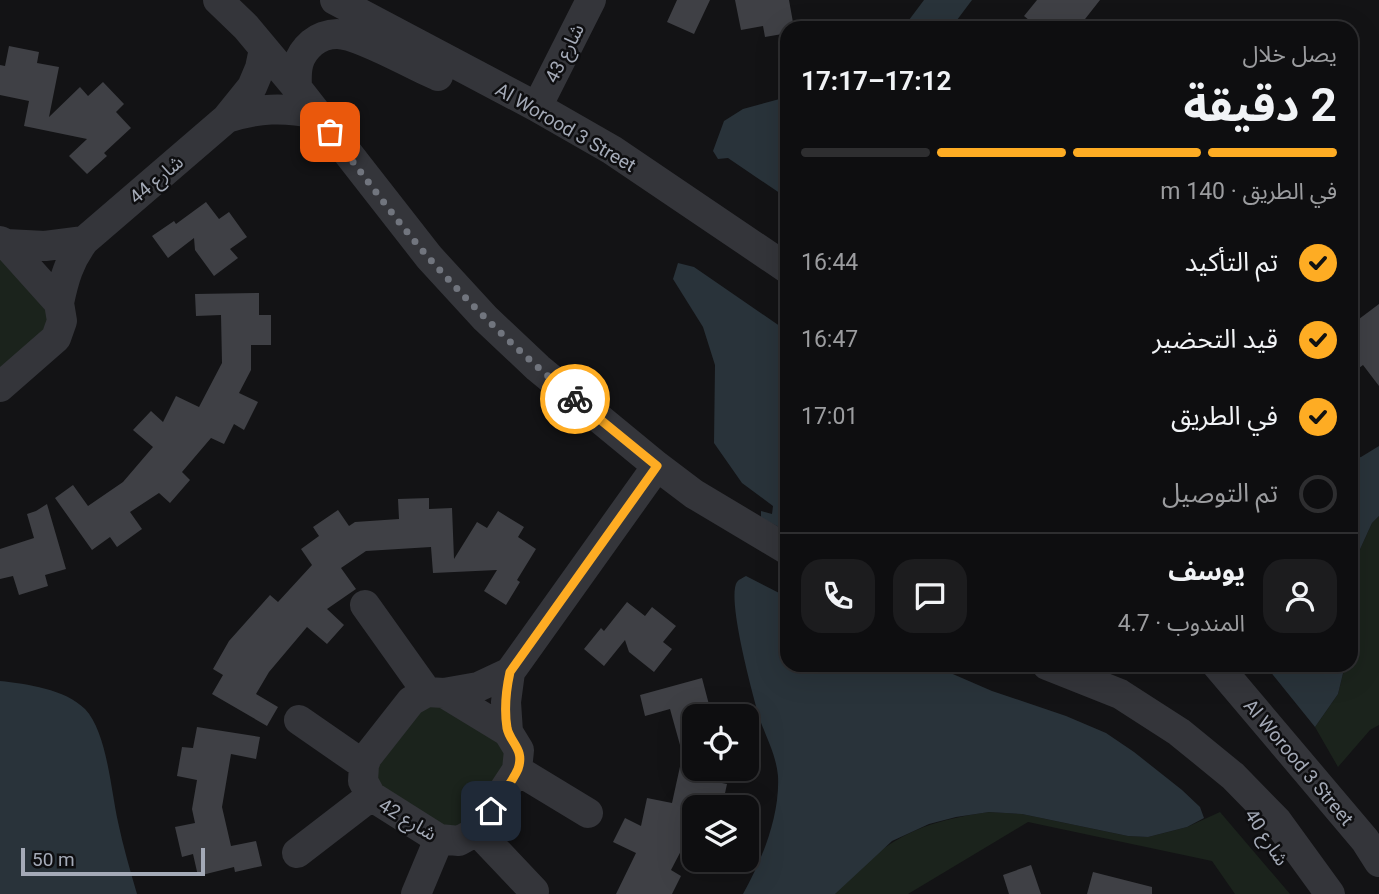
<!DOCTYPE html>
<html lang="ar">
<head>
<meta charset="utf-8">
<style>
  body { margin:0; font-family:Roboto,"Noto Sans Arabic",sans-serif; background:#1c1c1e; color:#f1f3f6; direction:rtl; height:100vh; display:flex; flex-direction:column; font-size:26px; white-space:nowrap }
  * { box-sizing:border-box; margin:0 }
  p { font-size:23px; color:#9b9c9f }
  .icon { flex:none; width:38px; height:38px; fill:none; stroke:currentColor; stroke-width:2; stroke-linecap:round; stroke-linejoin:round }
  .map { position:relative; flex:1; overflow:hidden; direction:ltr }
  .panel { position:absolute; left:780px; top:21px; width:578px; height:651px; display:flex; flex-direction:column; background:#0e0e10; border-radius:21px; box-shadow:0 7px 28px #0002,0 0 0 2px #2e2e30; direction:rtl }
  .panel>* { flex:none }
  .controls { position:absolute; left:682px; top:704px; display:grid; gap:14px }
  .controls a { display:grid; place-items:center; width:77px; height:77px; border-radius:14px; background:#0e0e10; box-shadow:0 7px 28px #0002,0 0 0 2px #2e2e30; font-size:35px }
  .scale { position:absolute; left:21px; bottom:18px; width:184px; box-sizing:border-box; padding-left:7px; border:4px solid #a4aab7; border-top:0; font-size:19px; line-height:24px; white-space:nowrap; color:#a4aab7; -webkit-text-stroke:5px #0e0e10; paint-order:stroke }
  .pin { position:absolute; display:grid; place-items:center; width:60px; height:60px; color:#fff; margin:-30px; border-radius:14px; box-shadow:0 4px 10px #0006 }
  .courier { position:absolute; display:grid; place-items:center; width:70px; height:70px; margin:-35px; border:5px solid #feac23; border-radius:50%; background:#fff; color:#222; box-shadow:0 2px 9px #0007 }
  .head em { font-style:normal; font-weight:700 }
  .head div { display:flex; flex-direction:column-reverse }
  .head { display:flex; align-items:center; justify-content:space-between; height:119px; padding:0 21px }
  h1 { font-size:46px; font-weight:700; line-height:52px }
  .bar { display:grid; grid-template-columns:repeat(4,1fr); gap:10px 7px; align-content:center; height:84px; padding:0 21px }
  .bar i { height:9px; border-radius:5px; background:#2e2e30 }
  .bar .active { background:#feac23 }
  .bar p { grid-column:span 4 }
  .line { display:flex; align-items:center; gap:18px; padding:0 21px; border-top:2px solid #2e2e30 }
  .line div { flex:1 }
  .round { display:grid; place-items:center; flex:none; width:74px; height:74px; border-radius:21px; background:#1c1c1e }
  ol { padding:0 21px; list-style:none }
  li { display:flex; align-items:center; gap:21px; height:77px }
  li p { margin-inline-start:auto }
  li .icon { padding:7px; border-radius:50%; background:#feac23; color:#111; stroke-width:4 }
  li:last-child { color:#9b9c9f }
  li i { width:38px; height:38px; border:4px solid #2e2e30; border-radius:50% }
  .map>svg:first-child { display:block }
</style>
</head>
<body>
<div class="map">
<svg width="1379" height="894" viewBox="0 0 1379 894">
  <rect width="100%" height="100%" fill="#131315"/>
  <path fill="#1b231c" d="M0 256 46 303 51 323 0 376Z
    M1379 516V725L1370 730 1338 767 1315 727 1338 694 1345 665H1351V569L1372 523Z
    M435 700 502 743 509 760 465 825 448 831 380 788 376 780 380 761 417 709Z
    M989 812 1022 814 1128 836 1148 837 1187 827 1220 812 1290 894H1235L1212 861 1028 822 908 894H835C883 840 917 822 989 812Z"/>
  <path fill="#29333a" d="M924 0H972L951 28H903Z
    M787 97H788L787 198 728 158 718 159 713 151 724 121 743 109Z
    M678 263 694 267 787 331V531L761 518V511L772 514 773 506 742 483 714 443 715 365 703 327 673 279Z
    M1379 446V516L1372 523 1351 569V459L1361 457Z
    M746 576 787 597 788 665H932L992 691 1066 716 1106 733 1134 752 1182 790 1200 807 1204 818 1187 827 1148 837 1128 836 1022 814 989 812 956 817 929 824 892 841 835 894H743C762 860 780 816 778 776 776 755 767 739 760 720 754 699 726 598 737 582 739 579 743 578 746 576Z
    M1265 665H1345L1338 694 1315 727Z
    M0 681C27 684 65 689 85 709 107 732 111 791 118 822 123 846 130 870 137 894H0Z"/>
  <path fill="#3f4045" d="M677 0H710L694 34 667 22Z
    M735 0H789L794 28H788V33L765 37 763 26 741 30Z
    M1037 0H1100L1078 28H1039L1024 16Z
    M9 46 39 52 37 63 59 67 49 117 80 87 88 96 103 82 124 104 116 112 131 128 104 153 107 156 87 174 69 156 87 139 24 126 29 101 0 95V65L5 66Z
    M206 202 219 219 229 212 247 237 230 249 238 258 214 276 195 250 194 238 168 258 152 236 174 221 176 224Z
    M259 293V315H271V345H251V370L239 393 258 402 244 430 234 424 224 444 211 438 182 472 190 480 170 503 159 493 130 512 142 529 117 547 110 537 92 550 55 498 73 485 88 506 123 482 153 447 133 430 151 411 163 422 176 396 199 407 222 363 221 315 196 316 195 294Z
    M1379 304V386L1363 365 1351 374V325Z
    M429 498V509L452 508 454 559 477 522 487 528 498 511 524 527 518 537 536 549 517 580 520 582 506 605 484 591 497 570 433 573 431 547 366 551 341 568 356 589 327 609 344 625 327 644 307 627 269 672 256 694 278 707 267 726 212 694 223 675 213 669 229 641 270 595 278 602 312 565 301 549 319 536 313 527 338 510 349 526 355 522 399 519 398 499Z
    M47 504 66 569 45 575 48 586 19 595 13 576 0 579V549L34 538 27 514 36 511Z
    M627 602 645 616 652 607 676 626 663 642 672 649 654 672 629 652 625 640 604 666 584 649 601 628 604 631Z
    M702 678 712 716H695V768H710L707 780 727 784 722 807H695V824L671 870 681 876 672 894H616L636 853 613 842 625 818 641 826 647 798 672 803 681 762 685 763 670 709 645 716 640 695Z
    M197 727 260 737 256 759 231 754 222 807 231 846 256 841 262 866 235 872 234 867 198 876 193 854 182 857 175 827 195 823 192 809 197 780 177 776 182 747 193 748Z
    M1031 865 1041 894H1009L1003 875Z
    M1093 872 1152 887V894H1087Z"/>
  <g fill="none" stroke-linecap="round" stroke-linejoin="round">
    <path stroke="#34353a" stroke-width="30" d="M218 0 246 27 297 88 429 257 485 318 538 368 657 466 694 494 788 550
      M335 0 537 107 612 150 788 269
      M297 88C296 69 297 56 312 43 318 38 328 34 337 34 360 34 413 66 438 76
      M537 107 591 0
      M227 118C258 108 284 107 316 114
      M0 241 6 244 59 303 62 321 56 338 0 387
      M6 244 45 246 84 241
      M59 303C64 279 69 261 84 241L227 118 252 87 260 68 264 49
      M365 605 427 692
      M1047 665 1120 694 1179 732 1233 776 1277 821 1330 894
      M1217 665 1365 840 1379 862
      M427 692 444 693 508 732 519 750 517 770 477 831 459 841 439 839 371 796 363 781 364 765 367 757 411 701Z
      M444 693 478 687 510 672
      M299 720 364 765
      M508 732 506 702 510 672 657 466
      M517 770 588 813
      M477 831 534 891
      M297 853 371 796
      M416 894 439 839"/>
  </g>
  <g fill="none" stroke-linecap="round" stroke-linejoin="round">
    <path stroke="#71757e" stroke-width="7" stroke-dasharray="0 12.6" d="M330 132C363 174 394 218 429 258 474 309 523 356 575 399"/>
    <path stroke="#feac23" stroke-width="9" d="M491 811C499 798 512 783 518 769 525 749 510 743 507 728 504 709 506 690 510 672L657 466 575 399"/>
  </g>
  <g text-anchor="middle" stroke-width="5" stroke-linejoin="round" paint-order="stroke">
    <g font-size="19" fill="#a4aab7" stroke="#0e0e10">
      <text transform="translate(564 53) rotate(-63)" y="7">شارع 43</text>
      <text transform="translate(566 127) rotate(30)" y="7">Al Worood 3 Street</text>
      <text transform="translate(156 179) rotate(-40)" y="7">شارع 44</text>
      <text transform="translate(1299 762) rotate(50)" y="7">Al Worood 3 Street</text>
      <text transform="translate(408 819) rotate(31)" y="7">شارع 42</text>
      <text transform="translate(1267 837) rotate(57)" y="7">شارع 40</text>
    </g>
  </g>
</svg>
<div class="controls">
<a><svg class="icon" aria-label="locate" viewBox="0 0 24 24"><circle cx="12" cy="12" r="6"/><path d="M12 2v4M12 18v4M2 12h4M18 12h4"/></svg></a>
<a><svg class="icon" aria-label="layers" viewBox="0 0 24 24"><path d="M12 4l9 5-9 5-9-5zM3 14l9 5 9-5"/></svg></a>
</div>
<div class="scale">50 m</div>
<div class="pin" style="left:330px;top:132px;background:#ea580c"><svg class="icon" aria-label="bag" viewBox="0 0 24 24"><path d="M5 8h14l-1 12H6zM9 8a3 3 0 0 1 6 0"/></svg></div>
<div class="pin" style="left:491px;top:811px;background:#1f2937"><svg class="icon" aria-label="home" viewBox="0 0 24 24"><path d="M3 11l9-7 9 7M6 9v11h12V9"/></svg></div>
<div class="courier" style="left:575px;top:399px"><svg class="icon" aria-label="bike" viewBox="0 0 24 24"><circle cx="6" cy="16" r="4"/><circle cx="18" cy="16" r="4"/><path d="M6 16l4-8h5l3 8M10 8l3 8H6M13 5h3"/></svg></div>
<section class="panel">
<div class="head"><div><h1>2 دقيقة</h1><p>يصل خلال</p></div><em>17:12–17:17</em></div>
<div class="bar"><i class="active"></i><i class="active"></i><i class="active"></i><i></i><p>في الطريق · 140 m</p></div>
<ol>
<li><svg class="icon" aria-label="check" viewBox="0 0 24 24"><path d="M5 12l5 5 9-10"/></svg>تم التأكيد<p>16:44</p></li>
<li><svg class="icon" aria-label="check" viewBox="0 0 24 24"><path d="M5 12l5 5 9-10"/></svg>قيد التحضير<p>16:47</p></li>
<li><svg class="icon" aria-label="check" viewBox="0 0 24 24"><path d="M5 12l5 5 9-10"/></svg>في الطريق<p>17:01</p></li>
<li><i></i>تم التوصيل</li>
</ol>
<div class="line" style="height:126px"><a class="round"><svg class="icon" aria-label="person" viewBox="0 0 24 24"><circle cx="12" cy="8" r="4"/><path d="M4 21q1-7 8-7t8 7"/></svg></a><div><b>يوسف</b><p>المندوب · 4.7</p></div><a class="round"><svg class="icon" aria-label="chat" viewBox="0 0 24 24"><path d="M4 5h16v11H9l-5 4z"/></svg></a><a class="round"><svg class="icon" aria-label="phone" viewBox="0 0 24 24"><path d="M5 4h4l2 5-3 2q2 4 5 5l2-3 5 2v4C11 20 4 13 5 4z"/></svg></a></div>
</section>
</div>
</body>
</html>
